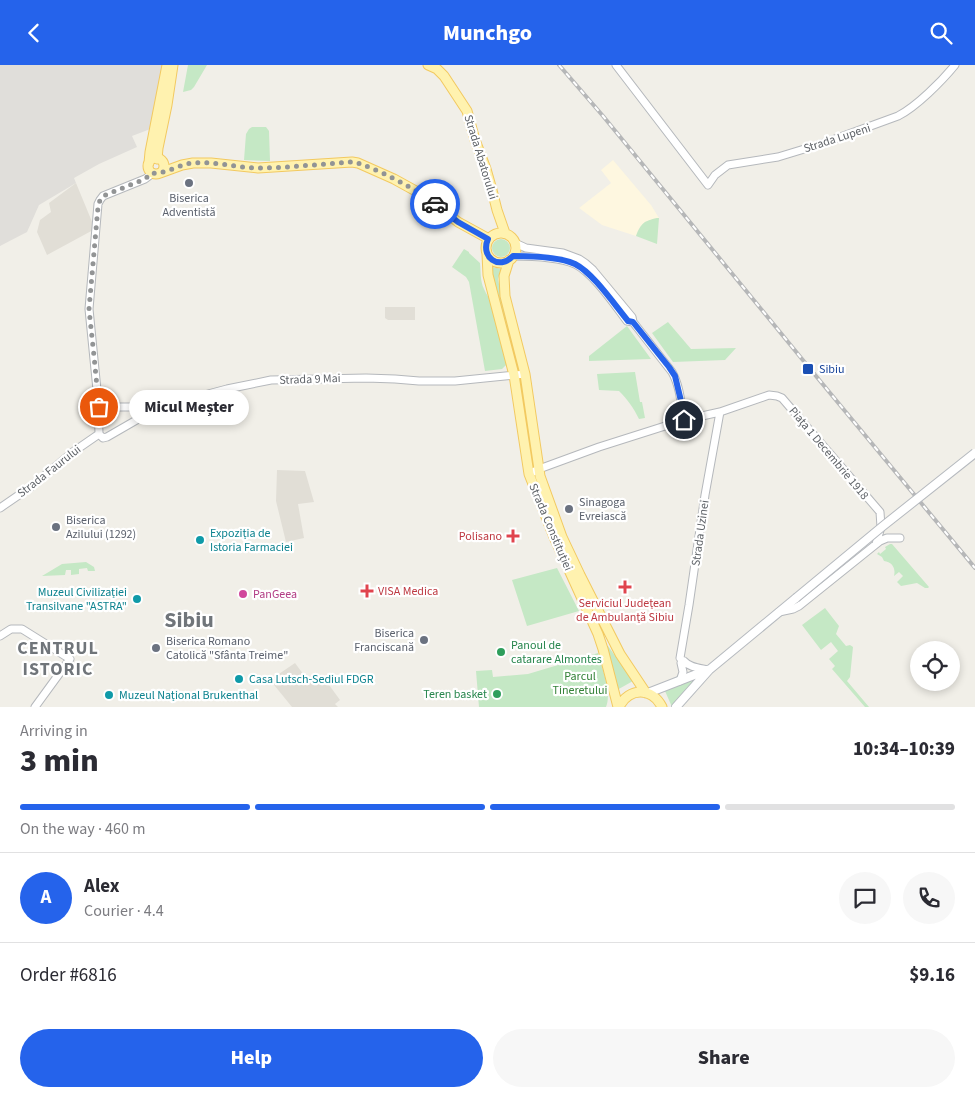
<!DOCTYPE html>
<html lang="en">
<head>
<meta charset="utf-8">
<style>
  body { margin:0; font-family:"Source Sans 3",sans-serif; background:#f7f7f7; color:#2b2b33; height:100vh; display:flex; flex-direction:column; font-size:19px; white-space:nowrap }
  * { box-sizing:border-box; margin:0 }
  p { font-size:16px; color:#7c7c81 }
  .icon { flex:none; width:28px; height:28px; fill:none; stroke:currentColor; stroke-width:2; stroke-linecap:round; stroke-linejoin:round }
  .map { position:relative; height:642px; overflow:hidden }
  .side { display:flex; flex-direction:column; background:#fff; flex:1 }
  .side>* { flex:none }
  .controls { position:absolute; left:910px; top:576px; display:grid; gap:10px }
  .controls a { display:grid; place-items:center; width:50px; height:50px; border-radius:50%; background:#fff; box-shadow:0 2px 8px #0003; font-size:25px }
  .pin { position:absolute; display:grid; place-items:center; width:42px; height:42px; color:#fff; margin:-21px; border:2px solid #fff; border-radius:50%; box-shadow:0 1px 5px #0007 }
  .courier { position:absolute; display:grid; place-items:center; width:50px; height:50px; margin:-25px; border:4px solid #2563eb; border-radius:50%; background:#fff; color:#222; box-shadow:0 1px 6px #0007 }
  .bubble { position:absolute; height:35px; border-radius:18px; background:#fff; box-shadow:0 2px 8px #0003; font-size:16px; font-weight:800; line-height:35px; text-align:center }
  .overview em { font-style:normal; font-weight:800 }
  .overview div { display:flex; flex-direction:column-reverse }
  .overview { display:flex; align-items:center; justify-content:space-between; height:85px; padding:0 20px }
  h1 { font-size:32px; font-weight:800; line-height:38px }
  .bar { display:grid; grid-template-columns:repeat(4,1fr); gap:8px 5px; align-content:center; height:60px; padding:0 20px }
  .bar i { height:6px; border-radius:4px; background:#e1e1e2 }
  .bar .selected { background:#2563eb }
  .bar p { grid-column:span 4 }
  .line { display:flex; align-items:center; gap:12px; padding:0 20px; border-top:1px solid #e1e1e2 }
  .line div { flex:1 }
  .round { display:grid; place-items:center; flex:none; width:52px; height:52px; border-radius:26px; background:#f7f7f7 }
  .action { display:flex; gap:10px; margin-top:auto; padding:10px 20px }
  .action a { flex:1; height:58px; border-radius:30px; background:#2563eb; color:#fff; font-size:20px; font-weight:800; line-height:58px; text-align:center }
  .action a+a { background:#f7f7f7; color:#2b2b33 }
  header { display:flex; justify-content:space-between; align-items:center; height:65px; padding:0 20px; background:#2563eb; color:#fff; font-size:22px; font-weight:800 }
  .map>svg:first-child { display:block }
</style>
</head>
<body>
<header><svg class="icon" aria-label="back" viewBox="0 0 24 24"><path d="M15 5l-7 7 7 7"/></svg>Munchgo<svg class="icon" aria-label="search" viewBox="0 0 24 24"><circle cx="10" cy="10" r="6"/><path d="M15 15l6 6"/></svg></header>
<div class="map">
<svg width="975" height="642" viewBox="0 0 975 642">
  <rect width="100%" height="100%" fill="#f1efe8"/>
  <path fill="#fef7e0" d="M613 95 651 140 659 153H657L640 162 636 171 602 160 579 143 611 118 601 105Z"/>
  <path fill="#e0deda" d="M0 0H165L153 63 132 71 137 82 99 99 74 113 76 118 39 140 27 167 0 181Z"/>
  <path fill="#e1ded6" d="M76 118 95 164 47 190 37 167 40 155 51 147 49 138Z
    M385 242H415V255H388L385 253Z
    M277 405 305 406 314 437 298 439 304 473 286 477 276 436Z
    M295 598 309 617 317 612 319 616 324 613 340 635 335 639 338 642H292L270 615Z"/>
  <path fill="#c5e8c5" d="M188 0H207L194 22 191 25 183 27Z
    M252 62H266L269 66 270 96 244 95 246 69 249 64Z
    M657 153H659L657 179 636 171C641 158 644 156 657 153Z
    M492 183a9 9 0 1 1 18 0a9 9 0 1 1-18 0Z
    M464 184 469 187V188L480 198C481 207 480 216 484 224 486 229 490 234 492 239L507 299 502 304 485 306 469 217 466 212 452 202Z
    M492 202 501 204 498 214 499 219 516 292 513 293 491 214Z
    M668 257 691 284 736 283 725 295 673 297 652 268Z
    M627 261 651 294 589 296V291Z
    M635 307 640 337H642L645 353 639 354C633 342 628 335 619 326L599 325 597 309Z
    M890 479H892L929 522 928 523H925L917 518 901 521 897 517 903 511 899 507 894 511C896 503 892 497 884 496L882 492 877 489 879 487 880 489 886 484 885 482Z
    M86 497 94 502 95 506H88L87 503 79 504V509L71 510V505H66L65 510 42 511 62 499Z
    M557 503 579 546 527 561 512 515Z
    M825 543 839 561 836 569 846 581 850 580 853 582 850 612 847 616 869 642H865L832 604 835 601 829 594 838 586 831 577 821 585 802 560Z
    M606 581H608L633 616 617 625Z
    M598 588C602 603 612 628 606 642H479L476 606 492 605 493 612 528 609Z
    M695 614 696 615 672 642 665 626Z"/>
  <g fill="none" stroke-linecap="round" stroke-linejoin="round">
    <defs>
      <path id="tertiary" d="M616 0 708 120 715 110 728 100 778 92 824 78 898 51C916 42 942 16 955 0
        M515 178 526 183 563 188 579 194 585 198 593 205 632 252 633 257 672 307C680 321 681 339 684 355
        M513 191C531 191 558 192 575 199 593 208 614 239 627 256L633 257
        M99 342H159L227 324 271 315 366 313 395 314 419 316H455L525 309
        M99 369 98 335 89 244 98 139 100 135 103 131 145 114 153 108
        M99 369 103 373 107 372 159 342
        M529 409 539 404 599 382 684 355 720 347 769 330 777 331 782 333 880 447 881 462 876 479
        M0 443 32 421 73 387 99 369
        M779 547 793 544 799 541 880 476 887 473H900
        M0 571 11 564H22L70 594 35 642
        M680 593 689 540 705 430 720 347
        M684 596C690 603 700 603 709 605
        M680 616 683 607 681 598"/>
      <path id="secondary" d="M648 628 707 605
        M676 642 709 605 796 533"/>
      <path id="primary" d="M428 0 437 4 444 11 467 46 475 75 486 104 492 125 497 145 505 168
        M148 101a8 8 0 1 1 16 0a8 8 0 1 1-16 0Z
        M157 94 158 83 167 40 173 0
        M149 98 150 87 167 0
        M160 108 182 100 193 98H211L258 103 352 97 358 98 394 114 423 130 458 157 489 174
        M486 183a15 15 0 1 1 30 0a15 15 0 1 1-30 0Z
        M487 189 488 210 514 310 529 409 554 472 598 569 603 584 618 642
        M509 195 504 211 505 231 525 309 540 411 562 472 580 510 620 589 646 628
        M619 642C629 622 652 622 662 642"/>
    </defs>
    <use href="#tertiary" stroke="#b5b8bc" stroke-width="9"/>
    <use href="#secondary" stroke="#b6babf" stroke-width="10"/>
    <use href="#primary" stroke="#f2c960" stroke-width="11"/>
    <use href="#tertiary" stroke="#fff" stroke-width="7"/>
    <use href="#secondary" stroke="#fff" stroke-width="8"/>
    <use href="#primary" stroke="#fff2af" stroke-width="9"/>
    <defs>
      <path id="rail" d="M559 0 603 51 811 305 975 503"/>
    </defs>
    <use href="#rail" stroke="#b6b7b8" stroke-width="4"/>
    <use href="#rail" stroke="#fff" stroke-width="2" stroke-dasharray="5.5" stroke-linecap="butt"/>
    <defs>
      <path id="secondary-bridge" d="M796 533 883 461 975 388"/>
    </defs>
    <use href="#secondary-bridge" stroke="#b6babf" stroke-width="10" stroke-linecap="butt"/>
    <use href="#secondary-bridge" stroke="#fff" stroke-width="8"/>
  </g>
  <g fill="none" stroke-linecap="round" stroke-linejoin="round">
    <path stroke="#929495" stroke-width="5" stroke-dasharray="0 9" d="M99 342 94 291 89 244 98 142 100 135 103 131 145 114 152 108C163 110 180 99 193 98 214 96 234 102 255 103 287 103 320 99 352 97 369 99 422 127 435 139"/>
    <path stroke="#2563eb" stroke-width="6" d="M435 139 458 157 488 174C480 192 499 206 513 191 530 191 560 192 575 199 593 208 614 239 628 256L633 257 669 302 675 311 681 336 684 355"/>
  </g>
  <g fill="#6b7280" stroke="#fff" stroke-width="2">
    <circle cx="189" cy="118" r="5"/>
    <circle cx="569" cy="444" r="5"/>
    <circle cx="56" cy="462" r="5"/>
    <circle cx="424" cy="575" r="5"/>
    <circle cx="156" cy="583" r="5"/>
  </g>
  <rect fill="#1a4fb4" stroke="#fff" stroke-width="2" x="802" y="298" width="12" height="12" rx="2.5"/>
  <g fill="#e0444e" stroke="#fff" stroke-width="2">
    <path d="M510.5 463.5h5v5h5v5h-5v5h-5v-5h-5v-5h5z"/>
    <path d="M622.5 514.5h5v5h5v5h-5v5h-5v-5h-5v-5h5z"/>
    <path d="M364.5 518.5h5v5h5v5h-5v5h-5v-5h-5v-5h5z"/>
  </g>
  <g fill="#0f9aa8" stroke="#fff" stroke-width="2">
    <circle cx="200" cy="475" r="5"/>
    <circle cx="137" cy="534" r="5"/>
    <circle cx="239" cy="614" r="5"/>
    <circle cx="109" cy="630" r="5"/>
  </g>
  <circle fill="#d1479c" stroke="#fff" stroke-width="2" cx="243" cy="529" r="5"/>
  <g fill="#2e9e5b" stroke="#fff" stroke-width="2">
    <circle cx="501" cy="587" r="5"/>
    <circle cx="497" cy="629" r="5"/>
  </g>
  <g text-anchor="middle" stroke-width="4.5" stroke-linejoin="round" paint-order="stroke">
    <g font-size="12" fill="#5f6368" stroke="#fff">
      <text transform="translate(837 73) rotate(-18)" y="4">Strada Lupeni</text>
      <text transform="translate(481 92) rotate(73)" y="4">Strada Abatorului</text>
      <text transform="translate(310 314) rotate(-2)" y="4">Strada 9 Mai</text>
      <text transform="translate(829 388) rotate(50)" y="4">Piața 1 Decembrie 1918</text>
      <text transform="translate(49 406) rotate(-38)" y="4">Strada Faurului</text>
      <text transform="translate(551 462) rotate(67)" y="4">Strada Constituției</text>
      <text transform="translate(700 468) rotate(-82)" y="4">Strada Uzinei</text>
    </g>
    <g font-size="12" fill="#5b616d" stroke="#fff" text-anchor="start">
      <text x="189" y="137" text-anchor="middle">Biserica<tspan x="189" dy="14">Adventistă</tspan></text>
      <text x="579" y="441">Sinagoga<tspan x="579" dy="14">Evreiască</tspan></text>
      <text x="66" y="459">Biserica<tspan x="66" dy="14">Azilului (1292)</tspan></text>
      <text x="414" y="572" text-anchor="end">Biserica<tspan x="414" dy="14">Franciscană</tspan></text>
      <text x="166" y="580">Biserica Romano<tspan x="166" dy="14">Catolică "Sfânta Treime"</tspan></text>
    </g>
    <g font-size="12" fill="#164399" stroke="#fff" text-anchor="start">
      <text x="819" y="308">Sibiu</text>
    </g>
    <g font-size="12" fill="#0d838f" stroke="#fff" text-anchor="start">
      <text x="210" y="472">Expoziția de<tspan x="210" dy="14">Istoria Farmaciei</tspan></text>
      <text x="127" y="531" text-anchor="end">Muzeul Civilizației<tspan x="127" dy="14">Transilvane "ASTRA"</tspan></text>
      <text x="249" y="618">Casa Lutsch-Sediul FDGR</text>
      <text x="119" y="634">Muzeul Național Brukenthal</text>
    </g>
    <g font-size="12" fill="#be3a42" stroke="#fff" text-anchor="end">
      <text x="502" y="475">Polisano</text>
      <text x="378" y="530" text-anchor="start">VISA Medica</text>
      <text x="625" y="542" text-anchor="middle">Serviciul Județean<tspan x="625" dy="14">de Ambulanță Sibiu</tspan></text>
    </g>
    <g font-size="12" fill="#b23c85" stroke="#fff" text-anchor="start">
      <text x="253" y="533">PanGeea</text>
    </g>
    <g font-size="12" fill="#27864d" stroke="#fff" text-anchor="start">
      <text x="511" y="584">Panoul de<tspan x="511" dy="14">catarare Almontes</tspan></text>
      <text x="487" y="633" text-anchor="end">Teren basket</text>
    </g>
    <g font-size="12" fill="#348238" stroke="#fff">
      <text x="580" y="615">Parcul<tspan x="580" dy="14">Tineretului</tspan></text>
    </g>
    <g font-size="18" font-weight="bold" letter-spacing="1" fill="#70757a" stroke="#fff">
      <text x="58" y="589">CENTRUL<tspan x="58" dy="21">ISTORIC</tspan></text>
    </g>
    <g font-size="22" font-weight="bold" fill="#70757a" stroke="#fff">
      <text x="189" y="562">Sibiu</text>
    </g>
  </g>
</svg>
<div class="controls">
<a><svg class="icon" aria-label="locate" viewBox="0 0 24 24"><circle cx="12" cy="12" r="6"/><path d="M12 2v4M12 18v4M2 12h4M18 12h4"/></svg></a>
</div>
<div class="pin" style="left:99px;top:342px;background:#ea580c"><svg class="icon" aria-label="bag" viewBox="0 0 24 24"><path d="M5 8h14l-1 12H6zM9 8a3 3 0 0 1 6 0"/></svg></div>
<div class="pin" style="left:684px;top:355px;background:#1f2937"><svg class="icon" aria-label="home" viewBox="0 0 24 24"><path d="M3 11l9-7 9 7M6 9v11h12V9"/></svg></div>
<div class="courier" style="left:435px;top:139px"><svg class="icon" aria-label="car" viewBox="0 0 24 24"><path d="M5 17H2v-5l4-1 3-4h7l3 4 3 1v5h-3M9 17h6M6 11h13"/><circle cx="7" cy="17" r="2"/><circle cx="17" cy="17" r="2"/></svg></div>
<div class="bubble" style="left:129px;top:325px;width:120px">Micul Meșter</div>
</div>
<section class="side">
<div class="overview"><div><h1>3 min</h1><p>Arriving in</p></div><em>10:34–10:39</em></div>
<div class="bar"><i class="selected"></i><i class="selected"></i><i class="selected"></i><i></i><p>On the way · 460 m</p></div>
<div class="line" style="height:90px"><b class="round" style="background:#2563eb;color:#fff">A</b><div><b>Alex</b><p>Courier · 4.4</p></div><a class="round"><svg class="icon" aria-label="chat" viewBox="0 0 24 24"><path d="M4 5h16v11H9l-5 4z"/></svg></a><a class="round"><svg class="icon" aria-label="phone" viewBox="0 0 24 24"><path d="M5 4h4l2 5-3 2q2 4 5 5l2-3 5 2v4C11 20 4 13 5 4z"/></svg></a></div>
<div class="line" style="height:65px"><div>Order #6816</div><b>$9.16</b></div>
<div class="action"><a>Help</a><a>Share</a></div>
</section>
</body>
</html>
